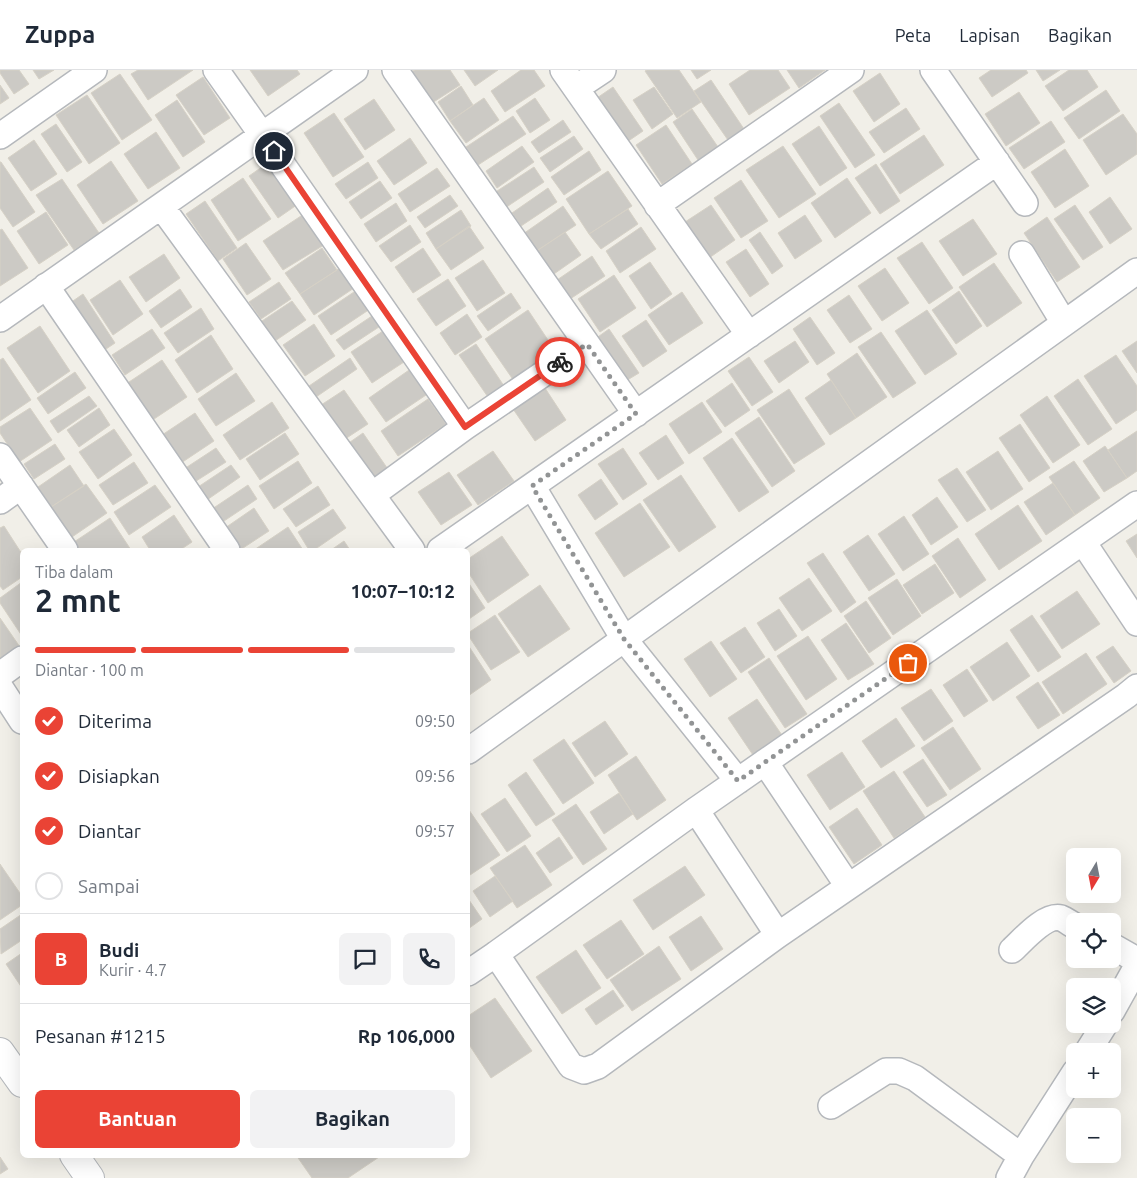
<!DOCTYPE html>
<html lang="id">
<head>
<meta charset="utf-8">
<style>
  body { margin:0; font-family:Ubuntu,sans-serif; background:#f2f2f3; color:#1f2937; height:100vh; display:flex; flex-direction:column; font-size:19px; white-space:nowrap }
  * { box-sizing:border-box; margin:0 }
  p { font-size:16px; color:#747a83 }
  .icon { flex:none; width:28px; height:28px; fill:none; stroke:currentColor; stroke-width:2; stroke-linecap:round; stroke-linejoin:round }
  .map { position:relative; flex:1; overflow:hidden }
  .drawer { position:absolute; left:20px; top:478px; width:450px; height:610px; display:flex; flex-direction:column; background:#fff; border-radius:8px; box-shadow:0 5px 20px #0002 }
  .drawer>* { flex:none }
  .needle { width:32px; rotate:190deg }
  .fabs { position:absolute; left:1066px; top:778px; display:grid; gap:10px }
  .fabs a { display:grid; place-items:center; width:55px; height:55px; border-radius:8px; background:#fff; box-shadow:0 5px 20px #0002; font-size:25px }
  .pin { position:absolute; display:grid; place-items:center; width:42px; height:42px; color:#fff; margin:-21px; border:2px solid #fff; border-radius:50%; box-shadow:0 1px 5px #0007 }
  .courier { position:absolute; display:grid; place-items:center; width:50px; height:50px; margin:-25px; border:4px solid #ea4335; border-radius:50%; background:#fff; color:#222; box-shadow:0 1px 6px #0007 }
  .overview em { font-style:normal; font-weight:700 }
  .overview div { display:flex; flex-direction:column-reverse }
  .overview { display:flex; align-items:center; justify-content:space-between; height:85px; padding:0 15px }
  h1 { font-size:32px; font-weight:700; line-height:38px }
  .bar { display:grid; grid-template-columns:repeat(4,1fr); gap:8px 5px; align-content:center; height:60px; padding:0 15px }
  .bar i { height:6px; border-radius:4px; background:#e0e1e3 }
  .bar .active { background:#ea4335 }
  .bar p { grid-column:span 4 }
  .line { display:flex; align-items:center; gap:12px; padding:0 15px; border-top:1px solid #e0e1e3 }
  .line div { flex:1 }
  .round { display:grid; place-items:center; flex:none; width:52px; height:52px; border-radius:8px; background:#f2f2f3 }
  ol { padding:0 15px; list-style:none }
  li { display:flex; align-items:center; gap:15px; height:55px }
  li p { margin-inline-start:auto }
  li .icon { padding:5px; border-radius:50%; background:#ea4335; color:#fff; stroke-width:4 }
  li:last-child { color:#747a83 }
  li i { width:28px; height:28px; border:2px solid #e0e1e3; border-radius:50% }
  .primary-button { display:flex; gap:10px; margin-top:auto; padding:10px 15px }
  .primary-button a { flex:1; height:58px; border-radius:8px; background:#ea4335; color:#fff; font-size:20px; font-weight:700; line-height:58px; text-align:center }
  .primary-button a+a { background:#f2f2f3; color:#1f2937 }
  header { display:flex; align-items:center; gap:30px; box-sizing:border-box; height:70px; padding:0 25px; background:#fff; border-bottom:1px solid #e0e1e3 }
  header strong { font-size:24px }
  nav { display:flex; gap:28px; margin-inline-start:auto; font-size:18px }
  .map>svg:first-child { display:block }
</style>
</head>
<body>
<header>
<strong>Zuppa</strong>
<nav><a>Peta</a><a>Lapisan</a><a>Bagikan</a></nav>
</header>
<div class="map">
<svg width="1137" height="1108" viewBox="0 0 1137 1108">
  <rect width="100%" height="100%" fill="#f1efe8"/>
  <path fill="#cccac5" stroke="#d6d1c6" d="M0 0H19L29 14 14 24 0 3Z
    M33 0H54L39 9Z
    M138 0H193L148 30 131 4Z
    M250 0H297L300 4 268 26Z
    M415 0H450L460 15 432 33 411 2Z
    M464 0H498L475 16Z
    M521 0H534L545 16 505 42 491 21Z
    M647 0H679L701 32 677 48 645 1Z
    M691 0H711L697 9Z
    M750 0H778L790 18 749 45 729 14Z
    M787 0H825L799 18Z
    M991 0H1026L1028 3 992 27 979 8Z
    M1036 0H1060L1043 11Z
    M1069 0H1087L1098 17 1063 41 1045 16Z
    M880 3 900 34 874 52 853 21Z
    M120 4 152 50 122 70 91 23Z
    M203 7 230 48 204 65 176 25Z
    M711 10 746 62 730 73 694 21Z
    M0 15 9 28 0 34Z
    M461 16 473 35 450 51 438 32Z
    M613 17 643 61 624 74 594 30Z
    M654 17 673 44 652 59 633 30Z
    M1106 20 1120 41 1079 69 1064 48Z
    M1019 22 1040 53 1006 76 985 44Z
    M87 25 120 73 89 94 56 45Z
    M484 28 499 50 466 73 450 51Z
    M535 28 550 50 530 63 516 41Z
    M374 29 395 60 365 80 344 49Z
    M177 30 205 72 183 87 155 45Z
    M839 33 875 85 855 98 820 46Z
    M906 38 920 59 884 83 869 62Z
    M692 39 718 77 698 90 673 52Z
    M334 43 364 87 333 107 304 63Z
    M1123 44 1137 64V84L1106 105 1083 70Z
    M513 46 526 64 478 95 466 77Z
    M563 50 571 62 539 83 531 72Z
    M1051 51 1065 72 1024 99 1009 78Z
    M56 54 82 92 67 102 41 64Z
    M666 55 692 94 662 114 636 75Z
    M819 56 847 98 820 116 792 74Z
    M156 62 180 98 148 119 124 84Z
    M924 65 944 95 900 124 880 94Z
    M574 66 583 79 550 102 540 88Z
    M410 68 427 93 394 115 377 91Z
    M34 70 57 104 31 121 8 88Z
    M522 76 534 92 497 118 486 101Z
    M783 76 816 124 779 148 746 100Z
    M1065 79 1089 116 1055 138 1031 102Z
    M589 81 601 100 564 125 551 107Z
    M272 90 301 132 278 148 249 106Z
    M111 91 138 131 103 154 77 115Z
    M0 92H1L35 142 13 157 0 138Z
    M368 92 378 108 346 129 335 114Z
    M876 94 900 131 880 144 855 108Z
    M534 97 544 112 505 138 494 123Z
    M437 98 450 116 410 142 398 124Z
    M608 101 632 136 589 164 566 129Z
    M243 108 271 149 238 171 211 130Z
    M847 108 871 143 835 168 811 133Z
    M62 109 99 163 74 180 36 125Z
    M741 110 768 151 741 168 714 128Z
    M380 111 392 128 361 149 349 132Z
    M548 118 557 132 521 156 512 143Z
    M450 125 458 136 425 158 417 147Z
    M1110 127 1132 159 1110 174 1089 142Z
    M205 131 237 178 218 191 186 144Z
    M396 133 407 151 376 172 364 154Z
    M711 135 735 170 709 188 685 152Z
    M1075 135 1103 177 1083 190 1054 149Z
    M563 136 576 155 535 182 523 164Z
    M628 139 638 154 601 179 589 164Z
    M461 140 471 156 436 179 426 163Z
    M46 142 68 175 39 194 17 161Z
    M304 144 324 175 283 200 263 171Z
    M805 145 822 171 795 189 778 163Z
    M1047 147 1080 197 1057 212 1024 163Z
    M973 149 997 184 963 206 939 171Z
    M410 155 421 172 391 192 379 176Z
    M469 156 484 178 451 200 436 179Z
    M641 157 656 179 620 203 606 181Z
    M2 159 28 198 0 216V160Z
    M565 162 581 185 551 206 535 182Z
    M760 162 783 196 772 204 749 170Z
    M922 172 953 218 929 234 897 188Z
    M246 173 271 209 247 225 223 189Z
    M322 178 337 200 300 224 285 203Z
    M423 178 441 205 413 223 395 197Z
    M746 179 769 214 750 227 726 192Z
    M164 184 180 208 146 232 129 207Z
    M592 186 605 206 570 229 557 210Z
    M483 190 505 223 477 241 455 208Z
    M650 192 672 224 651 239 629 206Z
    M994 193 1022 233 987 257 959 217Z
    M340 198 354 218 314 245 300 224Z
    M885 198 909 233 882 251 858 216Z
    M614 205 636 238 600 262 578 229Z
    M448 209 466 236 436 256 417 229Z
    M120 210 143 244 113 265 90 230Z
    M279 212 291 229 261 249 249 232Z
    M180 219 192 237 161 258 149 241Z
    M357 220 370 239 331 265 318 246Z
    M959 221 982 256 956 274 932 240Z
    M682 222 703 253 669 275 648 245Z
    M511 223 521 238 488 261 477 246Z
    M83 224 115 273 103 281 70 233Z
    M849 225 872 259 850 273 827 240Z
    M292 231 306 250 272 273 259 253Z
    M201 238 214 259 178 283 164 263Z
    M381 240 388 251 344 280 336 270Z
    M528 240 556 282 514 311 485 269Z
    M927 240 957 284 925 305 895 261Z
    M467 244 482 267 455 285 440 263Z
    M810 247 835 283 817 295 793 259Z
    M646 250 667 281 643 297 622 266Z
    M314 254 335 286 305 306 283 275Z
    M40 256 70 301 38 323 7 278Z
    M152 259 165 278 125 305 112 285Z
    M609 259 639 303 624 312 595 269Z
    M383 261 404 292 372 313 351 282Z
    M881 262 916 313 893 328 858 277Z
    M211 265 233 299 197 323 175 290Z
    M795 271 809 292 779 313 764 291Z
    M1137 271V303L1122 281Z
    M476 274 506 319 490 330 459 285Z
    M857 283 887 327 856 348 827 304Z
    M1116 285 1137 316V340L1116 354 1084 306Z
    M749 287 773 322 752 336 728 301Z
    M3 288 31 330 0 351V290Z
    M350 288 357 299 316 327 309 316Z
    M162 290 187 327 148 353 123 316Z
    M412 298 429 323 386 352 369 328Z
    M75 302 86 318 48 344 37 328Z
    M236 303 255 331 216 356 198 329Z
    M1078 309 1112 359 1088 375 1054 326Z
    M831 310 856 348 830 365 805 328Z
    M732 313 750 340 725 357 706 331Z
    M543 315 566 350 535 371 511 336Z
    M789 319 825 374 794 394 757 340Z
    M344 320 368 354 342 371 318 337Z
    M89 326 97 336 58 363 50 351Z
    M1047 326 1080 375 1053 393 1020 345Z
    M428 329 446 354 398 386 381 361Z
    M272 332 289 358 240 390 223 365Z
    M702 332 722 362 689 384 669 354Z
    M30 338 52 370 19 392 0 363V357Z
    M99 338 110 355 79 377 67 360Z
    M195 343 214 371 178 395 159 367Z
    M759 347 795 401 772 417 735 363Z
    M1020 354 1050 398 1029 412 999 368Z
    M114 359 132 385 98 409 79 382Z
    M1137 361V401L1127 408 1108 380Z
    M285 363 299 384 260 410 246 389Z
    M363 363 392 405 372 419 343 377Z
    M666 365 684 393 658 410 639 383Z
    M732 368 769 422 739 442 703 388Z
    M55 374 65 389 34 409 24 394Z
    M1105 376 1127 408 1104 422 1083 391Z
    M216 378 226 392 193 413 184 399Z
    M623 378 647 414 623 430 598 394Z
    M493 381 514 411 478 435 457 405Z
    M998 381 1023 419 991 440 966 402Z
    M298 391 312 413 274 439 259 416Z
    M1074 391 1100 428 1075 445 1049 407Z
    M134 392 148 413 113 435 99 415Z
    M70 395 84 416 51 437 38 417Z
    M231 395 240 407 204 432 195 419Z
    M957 398 986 440 967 452 938 410Z
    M449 402 472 435 441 455 418 422Z
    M681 405 716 457 679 482 643 430Z
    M601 409 618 434 595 450 578 425Z
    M1053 413 1075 445 1046 465 1024 432Z
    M86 414 107 443 72 467 51 437Z
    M155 415 171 437 129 465 114 442Z
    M248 415 257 429 221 453 212 439Z
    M318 416 330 435 296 457 283 439Z
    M937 427 958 457 931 475 912 445Z
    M640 433 670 477 624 507 595 463Z
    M1018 435 1042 471 999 500 975 464Z
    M254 438 269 461 240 480 225 458Z
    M333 439 346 458 314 480H309L298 462Z
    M174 445 192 472 180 480H150L142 467Z
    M904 446 929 484 903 501 878 464Z
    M110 448 131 480H80L74 472Z
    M4 456 22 484V507L3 520 0 516V458Z
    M288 457 303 480H254Z
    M1137 464V488L1126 471Z
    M868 465 895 504 869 521 843 482Z
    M502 466 529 505 488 533 468 502V489Z
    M958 468 986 510 960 528 932 486Z
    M344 471 350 480H331Z
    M823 483 856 532 841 543 807 493Z
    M935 494 954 523 922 544 903 515Z
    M809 508 832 541 802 561 779 528Z
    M897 509 921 546 893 565 868 528Z
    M22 512V566L0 533V528Z
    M468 512 485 538 469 549 468 547Z
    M540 515 570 559 528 587 498 544Z
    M1077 521 1100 554 1062 579 1040 546Z
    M866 531 891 568 869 583 844 546Z
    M779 539 797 566 775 581 757 553Z
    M495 545 520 582 491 600 468 565V563Z
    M1032 545 1061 587 1038 602 1010 560Z
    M0 548 20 577 0 591Z
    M846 553 874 594 848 610 821 570Z
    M745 557 765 587 741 603 720 573Z
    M808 566 837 609 806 630 777 586Z
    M711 571 737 609 710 627 684 589Z
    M1007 572 1030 606 993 631 970 597Z
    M468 575 491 610 468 626Z
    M1113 576 1131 601 1114 613 1096 587Z
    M1086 583 1107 614 1063 644 1042 612Z
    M769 588 807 644 785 658 748 602Z
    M967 599 988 631 964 647 943 615Z
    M1038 612 1060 645 1038 659 1016 627Z
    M931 619 953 651 924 671 901 638Z
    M757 629 784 668 755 688 728 648Z
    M896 648 915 676 881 698 862 671Z
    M605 651 628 684 595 707 572 673Z
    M953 657 981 699 950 720 921 678Z
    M564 669 594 713 563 734 533 690Z
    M842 682 865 717 830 740 807 705Z
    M636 686 666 730 637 750 608 705Z
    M923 689 947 725 927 737 903 702Z
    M894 701 925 747 894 768 863 721Z
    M526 702 555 744 536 756 508 715Z
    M619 723 633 744 604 764 590 742Z
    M505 728 531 766 507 782 481 744Z
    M576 734 607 779 583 795 552 750Z
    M857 738 882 775 854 794 829 757Z
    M469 740 500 785 470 805 468 801V741Z
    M559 767 573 788 550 803 536 783Z
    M525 775 552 815 517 838 490 798Z
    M0 794 22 826V835L0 850Z
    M685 796 705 825 653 860 633 830Z
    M495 806 513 831 490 847 473 821Z
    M469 830 482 849 468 859V831Z
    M22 844V870L1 884 0 859Z
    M701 846 723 879 691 901 669 867Z
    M621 850 644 884 607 909 583 875Z
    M659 876 681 909 632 941 610 910Z
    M576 880 601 918 562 944 536 907Z
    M22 883V918L6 894Z
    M613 920 624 936 596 955 585 939Z
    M495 928 532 981 491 1008 468 973V946Z
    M296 1085H382L348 1108H312Z
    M0 1087 8 1099 0 1104Z"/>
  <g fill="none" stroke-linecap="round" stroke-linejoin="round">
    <defs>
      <path id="minor" d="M216 0 262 65 465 357
        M395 0 636 344
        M563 0 749 265
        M933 0 1025 133
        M576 18 603 0
        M0 66 94 0
        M657 135 851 0
        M161 136 412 480
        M1022 184 1064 253
        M46 216 227 480
        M0 249 355 0
        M0 386 65 480
        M532 416 624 569 738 711
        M372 425 465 357 587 274
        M0 431 21 416
        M1083 472 1137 553
        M440 480 997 92
        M0 605 22 589
        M0 617 22 651
        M468 681 1137 201
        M765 692 848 816
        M696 740 778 865
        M1112 876 1137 890
        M1012 880C1023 870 1045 844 1061 848 1066 850 1071 854 1075 856
        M496 884 571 996 584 1001 598 996 778 865 1126 626 1137 617
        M468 903 496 884 696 740 1137 434
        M1112 941 1137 896
        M1088 981 1105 954
        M831 1036 886 1001H899L915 1008 1021 1086
        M1009 1108 1021 1086 1075 1002"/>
      <path id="tertiary" d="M0 982 22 1013
        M74 1085 90 1108"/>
    </defs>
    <use href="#minor" stroke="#b5b8bc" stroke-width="28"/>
    <use href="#tertiary" stroke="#b5b8bc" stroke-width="30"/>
    <use href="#minor" stroke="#fff" stroke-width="25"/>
    <use href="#tertiary" stroke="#fff" stroke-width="28"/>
  </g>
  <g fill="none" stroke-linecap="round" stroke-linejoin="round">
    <path stroke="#929495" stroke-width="5" stroke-dasharray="0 9" d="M560 292 587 274 636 344 532 416 624 569 738 711 908 593"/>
    <path stroke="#ea4335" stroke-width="6" d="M274 81 465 357 560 292"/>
  </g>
</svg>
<div class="fabs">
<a><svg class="needle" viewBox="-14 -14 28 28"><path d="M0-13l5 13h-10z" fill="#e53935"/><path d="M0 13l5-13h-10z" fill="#747a83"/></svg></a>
<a><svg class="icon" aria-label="locate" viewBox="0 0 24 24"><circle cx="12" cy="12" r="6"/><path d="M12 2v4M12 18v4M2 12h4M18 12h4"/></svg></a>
<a><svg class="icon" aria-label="layers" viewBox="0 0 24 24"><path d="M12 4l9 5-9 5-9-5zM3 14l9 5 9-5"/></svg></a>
<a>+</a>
<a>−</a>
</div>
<div class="pin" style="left:908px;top:593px;background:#ea580c"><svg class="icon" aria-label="bag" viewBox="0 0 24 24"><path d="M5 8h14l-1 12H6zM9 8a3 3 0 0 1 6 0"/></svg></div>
<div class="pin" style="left:274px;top:81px;background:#1f2937"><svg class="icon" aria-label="home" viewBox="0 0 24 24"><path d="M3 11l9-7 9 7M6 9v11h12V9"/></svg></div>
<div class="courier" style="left:560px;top:292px"><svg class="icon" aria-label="bike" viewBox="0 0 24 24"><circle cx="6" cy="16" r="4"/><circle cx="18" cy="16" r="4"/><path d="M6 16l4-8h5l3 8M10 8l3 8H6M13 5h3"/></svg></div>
<section class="drawer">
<div class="overview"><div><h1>2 mnt</h1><p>Tiba dalam</p></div><em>10:07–10:12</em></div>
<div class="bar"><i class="active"></i><i class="active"></i><i class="active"></i><i></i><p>Diantar · 100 m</p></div>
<ol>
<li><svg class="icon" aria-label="check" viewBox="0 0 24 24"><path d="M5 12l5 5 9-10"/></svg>Diterima<p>09:50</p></li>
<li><svg class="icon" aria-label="check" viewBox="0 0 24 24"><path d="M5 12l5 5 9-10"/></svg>Disiapkan<p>09:56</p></li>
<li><svg class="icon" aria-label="check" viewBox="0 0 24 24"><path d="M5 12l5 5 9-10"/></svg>Diantar<p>09:57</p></li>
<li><i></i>Sampai</li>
</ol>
<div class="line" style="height:90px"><b class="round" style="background:#ea4335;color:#fff">B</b><div><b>Budi</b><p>Kurir · 4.7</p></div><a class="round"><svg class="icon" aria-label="chat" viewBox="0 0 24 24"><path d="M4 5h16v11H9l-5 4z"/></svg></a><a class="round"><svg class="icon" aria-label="phone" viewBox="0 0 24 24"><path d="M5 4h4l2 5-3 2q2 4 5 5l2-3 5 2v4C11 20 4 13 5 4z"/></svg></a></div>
<div class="line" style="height:65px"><div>Pesanan #1215</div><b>Rp 106,000</b></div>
<div class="primary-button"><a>Bantuan</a><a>Bagikan</a></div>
</section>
</div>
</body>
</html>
